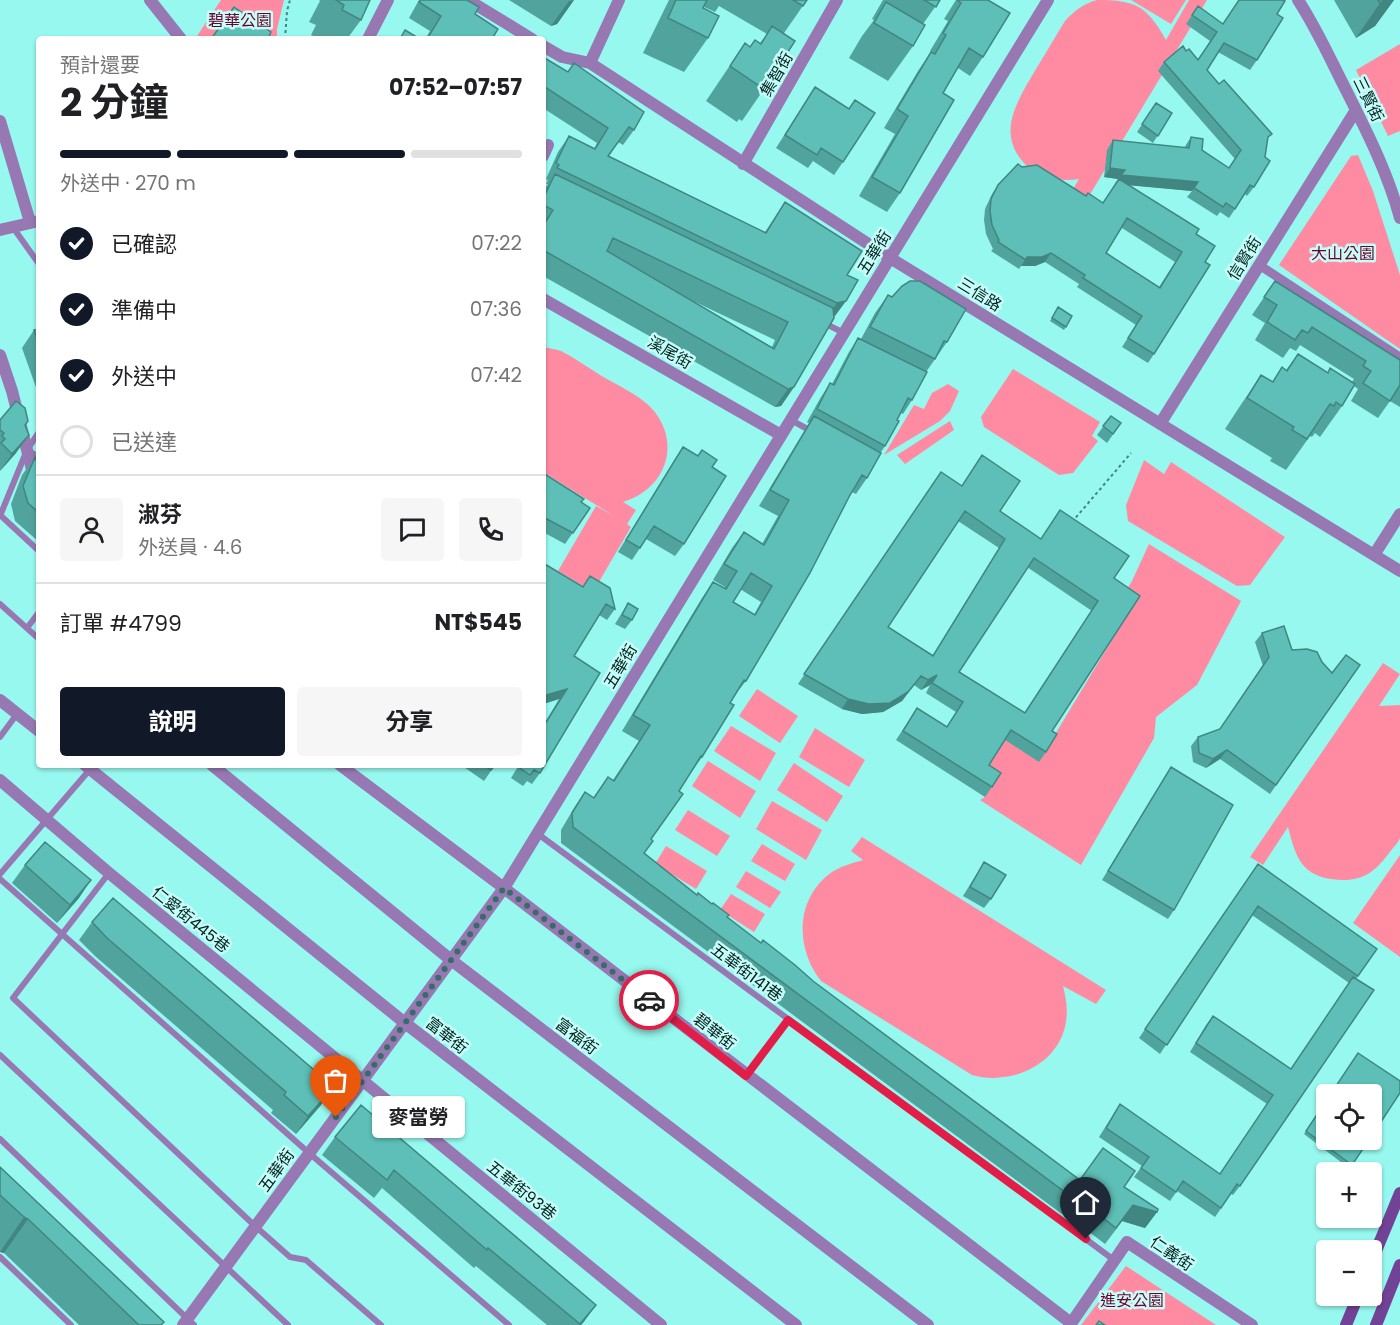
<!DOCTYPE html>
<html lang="zh-TW">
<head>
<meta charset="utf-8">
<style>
  body { margin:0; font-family:Poppins,"Noto Sans TC",sans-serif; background:#f6f6f6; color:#202124; height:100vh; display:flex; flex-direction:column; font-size:22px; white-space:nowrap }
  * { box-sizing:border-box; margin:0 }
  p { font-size:20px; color:#757577 }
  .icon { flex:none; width:33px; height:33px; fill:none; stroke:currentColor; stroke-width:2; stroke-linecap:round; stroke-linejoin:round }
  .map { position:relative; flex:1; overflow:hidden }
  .side { position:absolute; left:36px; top:36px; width:510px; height:732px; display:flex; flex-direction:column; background:#fff; border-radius:6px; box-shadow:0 2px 4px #0004 }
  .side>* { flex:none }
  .controls { position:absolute; left:1316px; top:1084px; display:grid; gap:12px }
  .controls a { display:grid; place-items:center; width:66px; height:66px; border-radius:6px; background:#fff; box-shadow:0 2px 4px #0004; font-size:30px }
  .pin { position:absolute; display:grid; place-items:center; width:51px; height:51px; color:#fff; margin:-62px -26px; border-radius:50% 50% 50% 0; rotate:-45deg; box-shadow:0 0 6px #0007 }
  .pin .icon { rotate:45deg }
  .courier { position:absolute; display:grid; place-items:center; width:60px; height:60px; margin:-30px; border:4px solid #e11d48; border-radius:50%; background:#fff; color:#222; box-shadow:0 2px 8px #0007 }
  .bubble { position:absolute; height:42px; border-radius:6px; background:#fff; box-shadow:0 2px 4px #0004; font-size:20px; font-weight:700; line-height:42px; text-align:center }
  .summary em { font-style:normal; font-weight:700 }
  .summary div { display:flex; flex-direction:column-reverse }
  .summary { display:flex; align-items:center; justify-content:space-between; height:102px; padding:0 24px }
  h1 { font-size:39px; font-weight:700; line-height:45px }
  .bar { display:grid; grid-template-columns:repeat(4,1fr); gap:9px 6px; align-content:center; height:72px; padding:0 24px }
  .bar i { height:8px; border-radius:4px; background:#e0e0e0 }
  .bar .on { background:#111827 }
  .bar p { grid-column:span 4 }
  .line { display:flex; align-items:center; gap:15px; padding:0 24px; border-top:2px solid #e0e0e0 }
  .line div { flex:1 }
  .round { display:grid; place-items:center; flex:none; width:63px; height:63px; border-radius:6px; background:#f6f6f6 }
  ol { padding:0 24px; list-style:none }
  li { display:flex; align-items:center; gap:18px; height:66px }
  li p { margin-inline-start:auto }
  li .icon { padding:6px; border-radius:50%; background:#111827; color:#fff; stroke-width:4 }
  li:last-child { color:#757577 }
  li i { width:33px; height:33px; border:3px solid #e0e0e0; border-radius:50% }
  .action { display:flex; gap:12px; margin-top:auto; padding:12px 24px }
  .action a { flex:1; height:69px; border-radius:6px; background:#111827; color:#fff; font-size:24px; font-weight:700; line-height:69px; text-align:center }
  .action a+a { background:#f6f6f6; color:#202124 }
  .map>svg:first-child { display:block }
</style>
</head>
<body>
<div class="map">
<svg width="1400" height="1325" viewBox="0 0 1400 1325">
  <rect width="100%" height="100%" fill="#96f8ef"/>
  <path fill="#ff8ba2" d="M221 0H284L277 29V39H195Z
    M1097 0C1136 0 1147 6 1166 40L1189 0H1207L1083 206 1069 196 1079 179C1062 182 1040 178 1027 166 994 134 1018 100 1036 69 1046 53 1055 37 1065 21 1075 10 1083 4 1097 0Z
    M1131 0H1186L1171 24Z
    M1400 44V131L1388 136 1356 70Z
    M1358 155 1373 191 1400 275V349L1279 265 1351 156Z
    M543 347C549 348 555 349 561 351 575 358 587 367 600 375 618 386 641 395 654 411 682 446 664 490 623 502L636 510 627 524 631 527 593 592 558 571 596 506 614 516 543 472Z
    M1013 369 1100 422 1092 436 1098 441 1073 473 1059 475 984 427 981 417Z
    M948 384 959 391 950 411 940 421 884 455 914 405 924 409 932 393Z
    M950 421 954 430 905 464 897 455Z
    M1144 460 1164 474 1171 462 1285 537 1250 585 1237 586 1128 521 1126 505Z
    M1149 544 1241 601 1197 685 1156 717 1154 738 1081 865 980 800 985 797 983 775 1005 740 1039 761 1133 605 1122 597 1132 581Z
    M1383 663 1400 674 1379 706 1400 705C1400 739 1400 772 1400 806 1400 815 1400 830 1400 838 1398 843 1392 849 1389 853 1373 875 1359 883 1331 879 1299 874 1295 853 1288 827L1263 865 1250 857Z
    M757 689 798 716 780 743 739 716Z
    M731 726 776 753 760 781 714 751Z
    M815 728 865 760 849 787 799 757Z
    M708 761 756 791 740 818 692 786Z
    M794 763 843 796 827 822 777 790Z
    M772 801 822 830 806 860 756 829Z
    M688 810 730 836 717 856 675 830Z
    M862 837 1106 990 1096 1004 1063 986C1066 998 1068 1009 1066 1022 1059 1065 1011 1086 972 1075L821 981C795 948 795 898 832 872 841 866 853 863 863 860L851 851Z
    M762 844 795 864 785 881 751 861Z
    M666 846 707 871 696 889 655 864Z
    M1400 855V957L1353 923Z
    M746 871 781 892 770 908 736 887Z
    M731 894 765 914 754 932 720 910Z
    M1126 1266 1216 1325H1081Z"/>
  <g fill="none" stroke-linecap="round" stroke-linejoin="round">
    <path stroke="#46847f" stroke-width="2" stroke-dasharray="3 3" stroke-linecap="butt" d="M285 39 287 11 290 0
      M1072 522 1131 453"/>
    <path stroke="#9778b2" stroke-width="6" d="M12 226 39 264
      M822 322 844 333
      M791 420 811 431
      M28 450 39 458
      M0 515 39 551
      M0 516 27 450 39 432
      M0 604 39 639
      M27 628 39 612
      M0 737 17 714
      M538 834 1114 1260
      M109 873 13 998 255 1226 290 1257 306 1260 381 1325
      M0 874 86 774 98 765
      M0 879 309 1153 509 1325
      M0 1055 288 1325
      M747 1075 788 1020
      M0 1139 194 1325
      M0 1257 71 1325"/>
    <path stroke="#9778b2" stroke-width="9" d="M1259 265 1400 357"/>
    <path stroke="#9778b2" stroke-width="12" d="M150 0 181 39
      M468 0 532 39
      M1298 0C1315 26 1328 54 1342 82 1364 126 1387 170 1400 218
      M368 39 388 0
      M543 46 562 57 590 63 890 258 1400 571
      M590 63 619 0
      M0 121 30 222
      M543 156 548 145
      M743 164 837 0
      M0 355 12 391 39 497
      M1160 424 1356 110
      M1374 555 1400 514
      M0 700 39 731
      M85 765 405 1023 796 1325
      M212 765 451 960 928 1325
      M340 765 504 888 1071 1323
      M0 780 109 873 661 1325"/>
    <path stroke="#9778b2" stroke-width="12" d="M0 230 39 221
      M543 299 781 435
      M183 1325 504 888 1048 0
      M1070 1325 1127 1242 1252 1325"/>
    <path stroke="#724296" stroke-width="12" d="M1371 1263 1400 1193
      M1346 1325 1358 1296
      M1376 1325 1400 1265"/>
  </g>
  <path fill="#50a49d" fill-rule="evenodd" d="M319 0H370L361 20 347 39H319L311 35 316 25 309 22 320 1Z
    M419 0H467L475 14 492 39H425L430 31 409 18Z
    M509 0H574L557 24 551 26Z
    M669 0H807L784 33 766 86 742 121 739 119 737 122 706 101 745 43 750 47 760 43 767 34 719 6 715 12 704 7 703 8 708 38 684 72 643 53Z
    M883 0H940L923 24 913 46 888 81 849 58 862 36 874 20 872 19Z
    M956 0H988L983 57 970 76 958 68 943 93 900 193 887 212 859 196 895 134 884 128 918 71 931 52 933 53 930 51 948 21 944 19Z
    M1334 0H1394L1375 26 1356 38Z
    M1198 6 1223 24 1277 14 1257 60 1250 70 1218 52 1207 70 1267 140 1254 187 1247 196 1245 194 1229 218 1220 212 1217 216 1187 197 1192 191 1130 185 1196 234 1205 262 1154 354 1148 363 1122 347 1136 325 1077 287 1079 284 1045 262 1035 266H1021L1019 269 991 251 993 249 986 234 984 220 985 209 992 194 998 185 1022 167 1086 196 1103 203 1118 179 1104 177 1107 150 1113 140 1184 148 1191 137 1202 150 1229 168 1235 159 1158 71 1164 62 1186 51 1198 60 1210 41 1186 24ZM1122 228 1175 262 1159 287 1106 253Z
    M543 57 634 130 623 145 618 142 609 156 765 232 785 202 847 275 846 301 834 316 794 387 781 406 775 407 543 276V191L548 184H546L548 180 546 179 558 152 569 136 594 149 597 143 543 108ZM691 300 775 340 772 347Z
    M815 87 843 162 834 175 813 161 808 168 776 148Z
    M1156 103 1172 113 1153 143 1137 132Z
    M1275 281 1400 360V407L1390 401 1378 418 1351 401 1358 389 1354 386 1342 406 1320 437 1315 433 1312 437 1310 436 1286 470 1270 461 1272 458 1225 429 1240 406 1261 375 1272 382 1282 367 1286 370 1298 354 1327 373 1352 382 1354 379 1300 345 1296 351 1290 348 1283 358 1255 340 1265 323 1252 315Z
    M888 295 947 342 926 372 912 400 903 414 901 413 885 446 881 452 867 478 856 494 852 492 746 681 734 696 702 757 691 773H690L679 791 651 839 644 853 697 895 1080 1180 1124 1187 1157 1212 1145 1228 1122 1221 1105 1244 1071 1218 1070 1220 561 843V830L574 808 585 792 593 798 608 777 613 780 639 741 622 731 702 598 713 582 724 589 725 587 713 580 732 548 744 532 762 544 778 516 759 506 809 423 807 422 821 397 830 383 832 384 849 352 858 338 861 339 875 313ZM740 589 761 602 754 615 733 602Z
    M1058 307 1072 316 1064 330 1050 321Z
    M39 329V392L38 393 22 348 34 330Z
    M1111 416 1121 423 1107 443 1097 435Z
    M0 420 25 425 16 453 0 471Z
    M683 447 712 467 684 544 675 556 646 539 632 560 618 552 675 459Z
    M35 457 39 469V542L15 521 11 504 22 475Z
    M941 472 1041 539 1114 578 1052 731 1046 752 1039 762 1005 740 989 765 992 787 985 797 896 740 917 708 947 727 956 712 926 693 930 685 921 690 914 685 902 701 883 712 862 714 842 709 798 684ZM958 521 999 548 933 655 888 627ZM1027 567 1092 611 1024 713 959 672Z
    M543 473 590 508 565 544 543 532Z
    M543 563 583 587 590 576 610 588 615 609 607 620 599 615 574 656 600 673 540 773 532 784 527 781 523 786 511 778 519 765H543V726L559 699 543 704Z
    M628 603 632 620 625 629 615 624Z
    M1262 633 1292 650 1322 662 1332 673 1360 665 1270 794 1220 759 1206 768 1193 762 1191 746 1198 737 1220 729 1263 666 1255 642Z
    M461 765H495L484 781Z
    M1171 767 1174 910 1168 919 1102 880Z
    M984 862 991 899 984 908 963 896Z
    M1258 864 1377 949 1356 979 1240 1186 1233 1195 1231 1194 1215 1217 1177 1191 1170 1201 1134 1177 1142 1166 1099 1137 1120 1104 1220 1174 1267 1104 1190 1052 1206 1025 1213 1016 1291 1069 1349 983 1252 915 1160 1054 1139 1038Z
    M25 865 79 898 57 923 12 883Z
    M92 922 321 1105 296 1134 271 1113 273 1110 95 956 79 940Z
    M1326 1101 1369 1140 1350 1169 1304 1134Z
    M361 1105 596 1305 581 1325H547L476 1266 474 1268 382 1188 374 1198 322 1155 335 1137Z
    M0 1167 162 1325H79L4 1253 0 1252Z"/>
  <path fill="#418680" d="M574 0 557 24 551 26 569 1Z
    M1386 0H1394L1375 26 1356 38 1380 3Z
    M1110 168 1125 170 1118 179 1104 177Z
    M1121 175 1198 182 1192 191 1115 184Z
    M1051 253 1045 262 1035 266H1021L1027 257Z
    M846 301 835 316 826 319 837 303Z
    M794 387 781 406 775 407 788 389Z
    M29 435 16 453 0 471 12 454Z
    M937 675 930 685 921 690 928 680Z
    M921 676 902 701 883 712 862 714 842 709 848 699Z
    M567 689 559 699 543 704V696Z
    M1227 750 1220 759 1206 768 1213 759Z
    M91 880 79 898 57 923 70 905Z
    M334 1087 321 1105 296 1134 308 1116Z
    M1133 1205 1157 1212 1145 1228 1122 1221 1105 1244Z
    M24 1217 28 1219 4 1253 0 1252Z
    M596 1305 583 1323 581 1325H579Z"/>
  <path fill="#5dbfb7" stroke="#418680" stroke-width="1.5" fill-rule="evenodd" d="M336 0H370L361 20 342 10 344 5Z
    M421 0H467L479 7 475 14 498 29 492 39H427L441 16 419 2Z
    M676 0H707L703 8 719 16 708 38 668 18Z
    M793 0H807L803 6Z
    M924 0H940L936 7Z
    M957 0H988L1010 13 983 57 969 48 943 93 954 100 900 193 872 177 908 116 897 109 931 52 935 54 946 35 943 33 961 3Z
    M1239 0H1282L1285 1 1277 14 1283 18 1257 60 1224 43 1207 70 1219 84 1224 80 1272 134 1268 137 1265 157 1270 161 1254 187 1250 185 1235 209 1226 203 1223 207 1194 188 1198 182 1121 175 1125 170 1110 168 1113 140 1189 148 1191 137 1203 139 1202 150 1229 168 1241 150 1164 62 1183 46 1186 51 1189 49 1198 60 1217 32 1192 15 1198 6 1223 24Z
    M1378 0H1386L1380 3Z
    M886 2 925 25 913 46 874 23Z
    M234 7 271 32 268 39H211Z
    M772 26 795 41 766 86 763 84 761 87 730 66 745 43 750 47 755 40 761 44Z
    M405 30 420 39H400Z
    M543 57 568 72 574 63 644 112 634 130 629 127 608 156 766 233 785 202 862 251 847 275 858 280 846 301 837 303 557 168 559 165 556 163 569 136 595 149 608 128 545 87 543 91Z
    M815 87 849 109 855 100 875 113 843 162 821 148 817 155 785 135Z
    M1156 103 1172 113 1158 136 1142 124Z
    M1018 164 1022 167 1037 165 1086 196 1088 193 1103 203 1119 179 1199 229 1196 234 1215 246 1205 262 1210 265 1154 354 1128 338 1142 316 1083 278 1085 275 1051 253 1042 257H1027L1026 260 998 242 999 240 992 225 990 211 991 199 998 185ZM1127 218 1182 252 1160 288 1106 253Z
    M555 174 833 308 834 318 794 387 788 389 543 250V226L553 210 543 205V199ZM613 238 788 322 774 349 607 251Z
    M910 281H920L966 309 947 342 944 341 935 359 870 327 888 295 892 297 902 286Z
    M1275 281 1400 360V385L1390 401 1363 383 1371 371 1363 366 1366 361 1312 327 1308 333 1302 330 1295 340 1267 322 1277 305 1264 297Z
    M1058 307 1072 316 1066 327 1052 318Z
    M39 329V345L34 330Z
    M858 338 927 372 912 400 908 398 897 420 899 421 885 446 817 409 830 383 834 385Z
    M1298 354 1328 373 1330 368 1355 384 1342 406 1336 402 1334 406 1330 404 1307 439 1292 430 1294 427 1247 398 1261 375 1273 382 1282 367 1287 371Z
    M16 401 25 408 28 421 25 425 29 435 12 454 1 443 5 439 2 436 4 433 0 430V420Z
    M814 416 881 453 867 478 862 475 850 495 810 573 746 681 744 680 730 703 734 705 702 757 701 756 679 791 683 794 651 839 653 841 644 853 697 895 698 893 712 904 713 903 729 915 727 917 761 943 763 940 795 965 813 981 1080 1180 1103 1148 1135 1171 1124 1187 1158 1209 1157 1212 1133 1205 1116 1228 1082 1202 1081 1204 573 827 572 813 585 792 594 798 608 777 614 781 650 725 633 715 713 582 726 589 737 571 724 564 744 532 764 545 789 500 770 490ZM751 573 772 586 755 615 733 602Z
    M1111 416 1121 423 1113 434 1103 426Z
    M683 447 698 456 702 450 717 460 712 467 726 476 684 544 654 526 640 548 626 540Z
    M982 455 1020 481 1000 511 1041 539 1060 510 1129 556 1114 578 1140 596 1052 731 1057 734 1046 752 1011 730 989 765 1001 773 992 787 903 731 917 708 947 727 963 702 932 683 937 675 928 680 921 676 908 692 890 703 869 704 848 699 804 674 941 472 962 486ZM965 511 1005 539 933 656 888 627ZM1034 558 1098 601 1025 713 959 672Z
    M35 457 39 469V513L28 503 23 486Z
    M543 473 584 499 581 502 590 508 573 533 543 517Z
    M543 563 583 587 590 576 610 588 615 609 606 604 574 656 600 673 540 773 534 770 530 775 518 767 520 765H543V727L567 689 543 696Z
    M628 603 638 609 632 620 622 615Z
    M1284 626 1292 650 1307 649 1317 652 1322 662 1332 673 1346 655 1360 665 1276 785 1227 750 1213 759 1199 753 1198 737 1220 729 1269 657 1262 633Z
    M484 765H495L491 770Z
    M1171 767 1233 805 1174 910 1108 871Z
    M45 842 91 880 70 905 25 865Z
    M984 862 1006 875 991 899 970 887Z
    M1258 864 1377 949 1358 976 1258 906 1167 1045 1145 1029Z
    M113 898 334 1087 308 1116 284 1095 286 1092 107 938 92 922Z
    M1353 977 1374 990 1240 1186 1237 1184 1221 1208 1183 1181 1176 1192 1141 1168 1149 1157 1106 1128 1120 1104 1220 1174 1273 1095 1196 1043 1213 1016 1291 1069Z
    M1358 1053 1400 1081V1093L1371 1137V1095H1330Z
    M1326 1101V1140H1369L1352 1165 1306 1131Z
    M361 1105 596 1305 580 1324 488 1248 487 1250 394 1170 387 1180 335 1137Z
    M0 1167 164 1322 161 1325H139L28 1219 24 1217 0 1195Z
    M1099 1321 1105 1325H1096Z"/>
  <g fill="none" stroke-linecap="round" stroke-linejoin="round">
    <path stroke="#366d68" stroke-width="6" stroke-dasharray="0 10.8" d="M336 1117 504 888 649 1000"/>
    <path stroke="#e11d48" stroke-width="8" d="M649 1000 746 1076 788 1020 1086 1239"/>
  </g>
  <g text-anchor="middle" stroke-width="5" stroke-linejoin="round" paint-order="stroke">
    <g font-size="16" fill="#6f022b" stroke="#c6fdf8">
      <text x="240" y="26">碧華公園</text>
      <text x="1343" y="259">大山公園</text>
      <text x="1132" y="1306">進安公園</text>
    </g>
    <g font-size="16" fill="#022220" stroke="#c6fdf8">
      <text transform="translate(776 74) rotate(-60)" y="6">集智街</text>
      <text transform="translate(1369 99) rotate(64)" y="6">三賢街</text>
      <text transform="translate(874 252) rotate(-58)" y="6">五華街</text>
      <text transform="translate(1244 258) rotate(-58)" y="6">信賢街</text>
      <text transform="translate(980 294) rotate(32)" y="6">三信路</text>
      <text transform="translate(670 352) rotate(30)" y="6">溪尾街</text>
      <text transform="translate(620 666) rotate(-59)" y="6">五華街</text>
      <text transform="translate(191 919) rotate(39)" y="6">仁愛街445巷</text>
      <text transform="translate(747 972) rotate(37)" y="6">五華街141巷</text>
      <text transform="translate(715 1031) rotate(38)" y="6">碧華街</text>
      <text transform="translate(447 1035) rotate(38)" y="6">富華街</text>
      <text transform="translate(577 1036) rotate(37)" y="6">富福街</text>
      <text transform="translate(276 1170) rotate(-54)" y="6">五華街</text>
      <text transform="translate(522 1190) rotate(39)" y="6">五華街93巷</text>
      <text transform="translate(1172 1253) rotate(34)" y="6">仁義街</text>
    </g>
  </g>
</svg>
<div class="controls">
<a><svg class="icon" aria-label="locate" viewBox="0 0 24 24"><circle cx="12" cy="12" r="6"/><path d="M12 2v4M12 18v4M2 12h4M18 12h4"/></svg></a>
<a>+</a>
<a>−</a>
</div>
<div class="pin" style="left:336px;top:1117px;background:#ea580c"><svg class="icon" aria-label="bag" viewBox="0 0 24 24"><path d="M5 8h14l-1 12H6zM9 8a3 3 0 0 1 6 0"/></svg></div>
<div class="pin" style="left:1086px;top:1239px;background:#1f2937"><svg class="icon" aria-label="home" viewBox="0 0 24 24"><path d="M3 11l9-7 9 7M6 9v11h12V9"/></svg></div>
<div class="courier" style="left:649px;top:1000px"><svg class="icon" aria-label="car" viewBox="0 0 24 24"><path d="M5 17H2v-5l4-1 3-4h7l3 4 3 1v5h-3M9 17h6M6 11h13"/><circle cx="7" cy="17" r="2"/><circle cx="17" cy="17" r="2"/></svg></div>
<div class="bubble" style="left:372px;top:1096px;width:93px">麥當勞</div>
<section class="side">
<div class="summary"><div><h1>2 分鐘</h1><p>預計還要</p></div><em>07:52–07:57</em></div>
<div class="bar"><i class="on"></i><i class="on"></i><i class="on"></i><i></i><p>外送中 · 270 m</p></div>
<ol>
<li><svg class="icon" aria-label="check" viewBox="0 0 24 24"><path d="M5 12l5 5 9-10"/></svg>已確認<p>07:22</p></li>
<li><svg class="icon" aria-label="check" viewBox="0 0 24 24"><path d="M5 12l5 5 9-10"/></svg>準備中<p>07:36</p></li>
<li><svg class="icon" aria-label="check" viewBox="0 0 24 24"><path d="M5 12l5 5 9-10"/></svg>外送中<p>07:42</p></li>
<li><i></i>已送達</li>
</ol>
<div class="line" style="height:108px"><a class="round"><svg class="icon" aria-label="person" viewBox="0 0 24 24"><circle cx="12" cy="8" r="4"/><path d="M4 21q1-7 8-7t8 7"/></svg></a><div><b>淑芬</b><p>外送員 · 4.6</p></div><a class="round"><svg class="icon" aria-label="chat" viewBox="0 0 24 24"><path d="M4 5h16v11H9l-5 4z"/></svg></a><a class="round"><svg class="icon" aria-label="phone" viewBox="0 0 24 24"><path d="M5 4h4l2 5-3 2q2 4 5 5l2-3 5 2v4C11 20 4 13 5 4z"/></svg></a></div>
<div class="line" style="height:78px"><div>訂單 #4799</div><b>NT$545</b></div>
<div class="action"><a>說明</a><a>分享</a></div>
</section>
</div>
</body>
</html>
